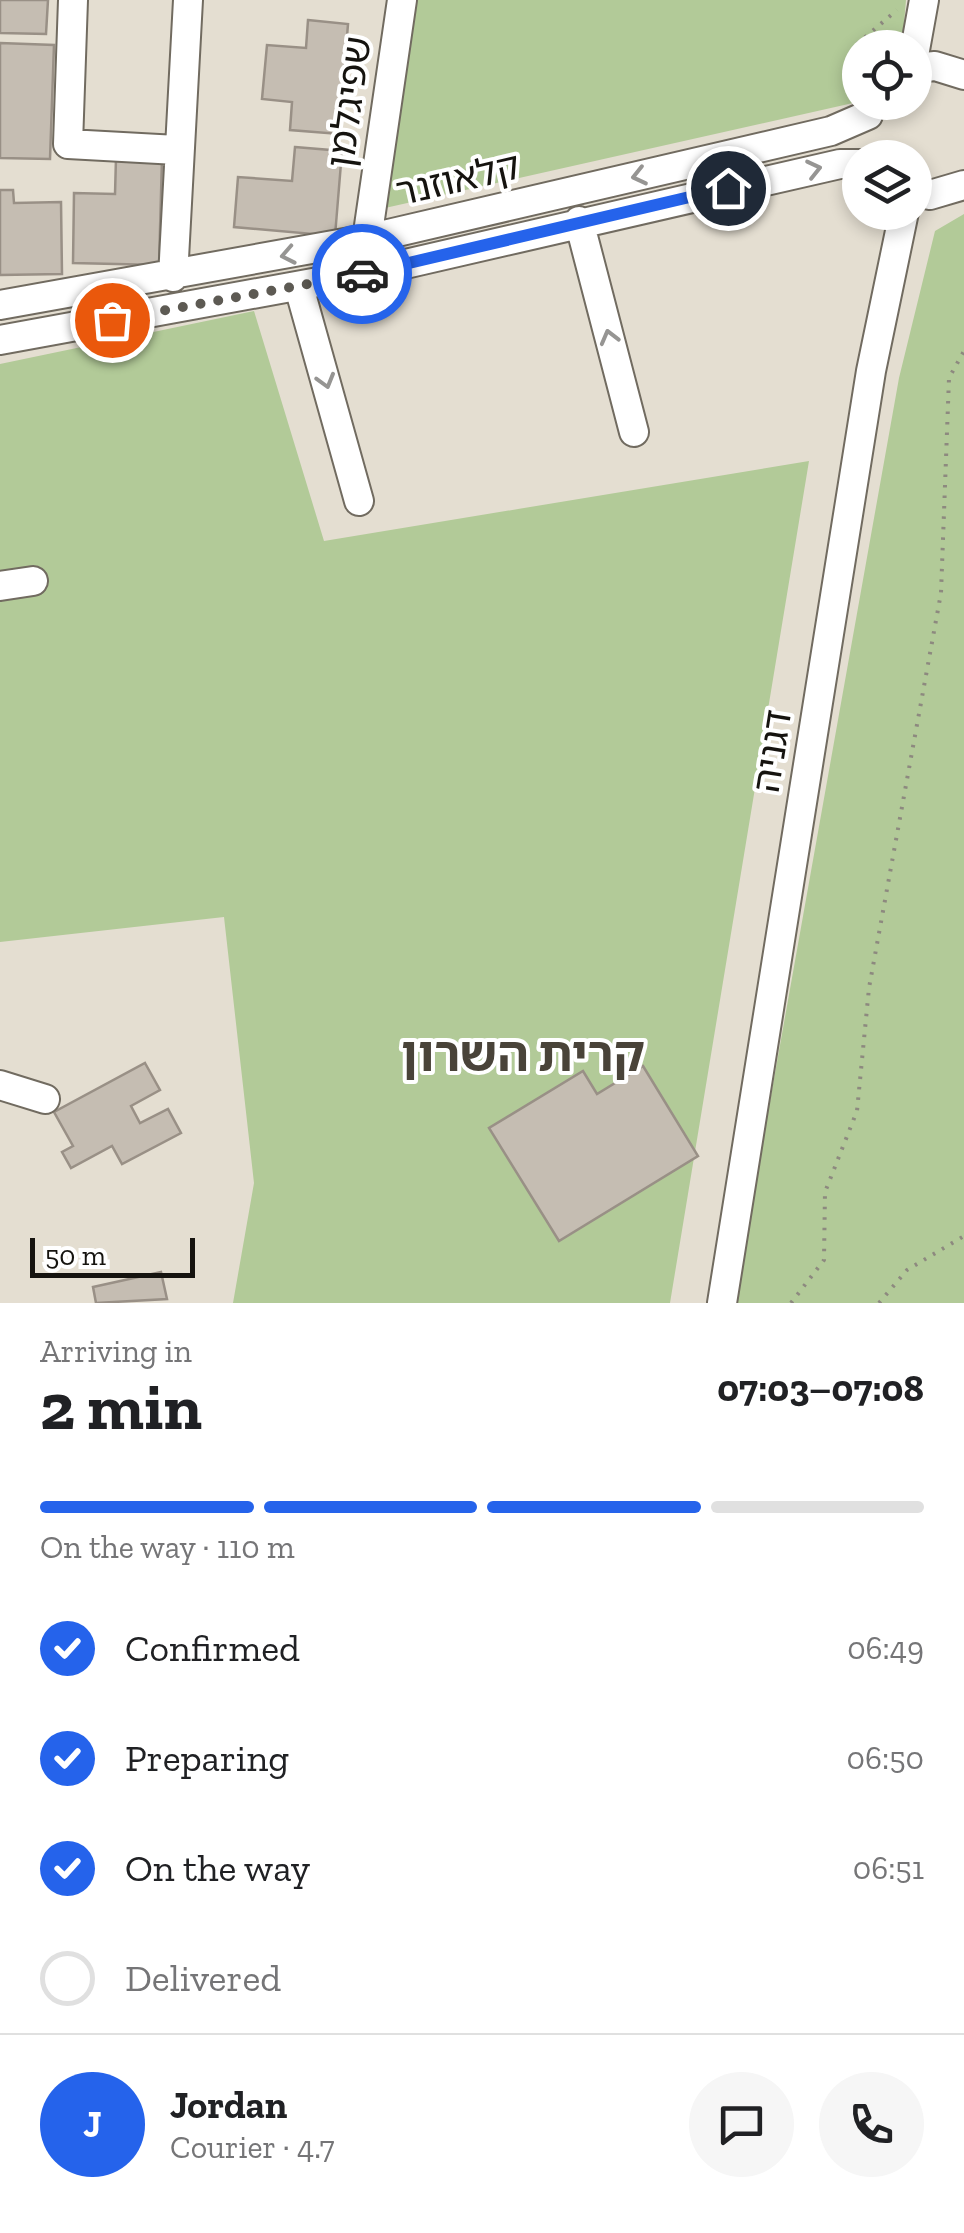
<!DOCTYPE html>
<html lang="en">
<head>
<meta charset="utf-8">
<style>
  body { margin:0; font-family:"Zilla Slab","Noto Sans Hebrew",serif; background:#f6f6f6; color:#202124; height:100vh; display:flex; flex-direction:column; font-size:38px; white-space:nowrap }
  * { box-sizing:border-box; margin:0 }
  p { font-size:32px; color:#757577 }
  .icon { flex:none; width:55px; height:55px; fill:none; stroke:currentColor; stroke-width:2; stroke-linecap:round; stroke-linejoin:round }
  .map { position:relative; height:1303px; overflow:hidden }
  .panel { display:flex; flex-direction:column; background:#fff; flex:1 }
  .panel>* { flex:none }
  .fabs { position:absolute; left:842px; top:30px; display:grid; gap:20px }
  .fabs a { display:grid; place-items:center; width:90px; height:90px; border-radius:50%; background:#fff; box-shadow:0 5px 15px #0003; font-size:50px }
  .scale { position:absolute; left:30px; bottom:25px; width:165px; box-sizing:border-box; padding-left:10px; border:5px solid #15130f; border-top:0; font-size:28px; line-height:35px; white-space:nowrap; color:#15130f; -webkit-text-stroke:8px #fff; paint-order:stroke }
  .pin { position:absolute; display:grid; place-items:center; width:85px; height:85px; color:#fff; margin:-42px; border:5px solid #fff; border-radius:50%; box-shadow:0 2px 10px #0007 }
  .courier { position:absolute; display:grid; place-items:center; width:100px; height:100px; margin:-50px; border:8px solid #2563eb; border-radius:50%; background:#fff; color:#222; box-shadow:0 2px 12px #0007 }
  .summary em { font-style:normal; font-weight:800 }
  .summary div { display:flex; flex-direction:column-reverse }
  .summary { display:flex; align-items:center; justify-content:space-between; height:170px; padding:0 40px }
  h1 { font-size:65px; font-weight:800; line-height:75px }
  .bar { display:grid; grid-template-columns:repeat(4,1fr); gap:15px 10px; align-content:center; height:120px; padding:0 40px }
  .bar i { height:12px; border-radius:8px; background:#e0e0e0 }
  .bar .selected { background:#2563eb }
  .bar p { grid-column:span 4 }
  .line { display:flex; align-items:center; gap:25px; padding:0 40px; border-top:2px solid #e0e0e0 }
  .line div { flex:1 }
  .round { display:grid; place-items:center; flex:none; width:105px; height:105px; border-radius:52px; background:#f6f6f6 }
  ol { padding:0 40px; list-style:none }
  li { display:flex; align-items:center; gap:30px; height:110px }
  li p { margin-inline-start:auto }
  li .icon { padding:10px; border-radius:50%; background:#2563eb; color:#fff; stroke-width:4 }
  li:last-child { color:#757577 }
  li i { width:55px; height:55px; border:5px solid #e0e0e0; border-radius:50% }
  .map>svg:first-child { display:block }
</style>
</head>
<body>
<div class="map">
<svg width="964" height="1303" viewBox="0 0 964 1303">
  <rect width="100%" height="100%" fill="#e4ded1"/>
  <path fill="#b2ca98" d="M415 0H906L902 47 860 48V97L853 103 385 208Z
    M964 214V1303H734L899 378 935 231Z
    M254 311 324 541 809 461 670 1303H233L254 1183 224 917 0 942V364Z"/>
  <path fill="#c5bdb2" stroke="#999086" stroke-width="2.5" d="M0 0H48L46 34 0 33Z
    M308 20 348 24 339 134 290 130 292 102 262 99 267 45 306 48Z
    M0 43 54 45 50 159 0 158Z
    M295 147 342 151 335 236 234 227 238 177 292 181Z
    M116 158 162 159 159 265 73 263 74 193 115 194Z
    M0 190H13L14 203 61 202 62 274 0 275Z
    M145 1063 160 1090 131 1106 140 1123 168 1109 181 1133 122 1164 112 1146 71 1168 62 1152 73 1146 54 1112Z
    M643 1066 698 1156 559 1241 489 1128 583 1071 597 1094Z
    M161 1272 167 1299 96 1303 93 1287Z"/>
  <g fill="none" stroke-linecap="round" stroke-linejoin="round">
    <defs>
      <path id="minor" d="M73 0 68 144 177 150
        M915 50 924 0
        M915 68 935 66 964 75
        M915 192 930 195 964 185
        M579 221 634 432
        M365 253 402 0
        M173 277 188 0
        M299 287 359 501
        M0 305 367 239 831 131 868 115
        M0 340 362 274 840 164H860
        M0 586 33 581
        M0 1085 45 1099
        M722 1303 871 371 904 212"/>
    </defs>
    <use href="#minor" stroke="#716b60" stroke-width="32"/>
    <path stroke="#8d897f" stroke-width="4" stroke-dasharray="2.5 8" stroke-linecap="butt" d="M851 96 856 45 897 10
      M791 1303 824 1260 825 1192 857 1111 869 988 941 593 949 378 964 351
      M879 1303 907 1270 964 1236"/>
    <use href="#minor" stroke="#fff" stroke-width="28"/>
  </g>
  <defs><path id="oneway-chevron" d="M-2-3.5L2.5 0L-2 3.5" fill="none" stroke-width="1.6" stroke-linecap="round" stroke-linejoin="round" transform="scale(2.5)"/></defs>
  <g stroke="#969593">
    <use href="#oneway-chevron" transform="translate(814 169) rotate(-13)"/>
    <use href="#oneway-chevron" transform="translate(639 176) rotate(167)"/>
    <use href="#oneway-chevron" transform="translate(288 255) rotate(169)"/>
    <use href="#oneway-chevron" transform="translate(609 337) rotate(-105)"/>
    <use href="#oneway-chevron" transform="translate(326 381) rotate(74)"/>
  </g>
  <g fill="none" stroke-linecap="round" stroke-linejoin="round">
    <path stroke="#5d5a53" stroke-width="10" stroke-dasharray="0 18" d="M112 320 362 274"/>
    <path stroke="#2563eb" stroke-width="12" d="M362 274 728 188"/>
  </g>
  <g text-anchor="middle" stroke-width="8" stroke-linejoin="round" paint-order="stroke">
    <g font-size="38" fill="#15130f" stroke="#fff">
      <text transform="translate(349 102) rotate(-82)" y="13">שפיגלמן</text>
      <text transform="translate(458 179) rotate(-13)" y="13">קלאוזנר</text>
      <text transform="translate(772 751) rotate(-81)" y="13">דגניה</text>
    </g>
    <g font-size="48" font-weight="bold" fill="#494339" stroke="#fff">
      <text x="523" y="1071">קרית השרון</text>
    </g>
  </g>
</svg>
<div class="fabs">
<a><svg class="icon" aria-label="locate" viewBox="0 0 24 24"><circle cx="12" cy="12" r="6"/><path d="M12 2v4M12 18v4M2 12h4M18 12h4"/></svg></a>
<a><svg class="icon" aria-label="layers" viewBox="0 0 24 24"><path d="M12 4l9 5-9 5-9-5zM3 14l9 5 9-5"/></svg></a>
</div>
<div class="scale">50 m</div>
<div class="pin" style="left:112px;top:320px;background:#ea580c"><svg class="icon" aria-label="bag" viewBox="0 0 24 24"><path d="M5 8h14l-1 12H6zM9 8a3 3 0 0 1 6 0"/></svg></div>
<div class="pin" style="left:728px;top:188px;background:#1f2937"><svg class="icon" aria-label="home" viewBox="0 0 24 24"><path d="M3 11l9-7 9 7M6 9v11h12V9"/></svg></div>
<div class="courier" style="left:362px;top:274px"><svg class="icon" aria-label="car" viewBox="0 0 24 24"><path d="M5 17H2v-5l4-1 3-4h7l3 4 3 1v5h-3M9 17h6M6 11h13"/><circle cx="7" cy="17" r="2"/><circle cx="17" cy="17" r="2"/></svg></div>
</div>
<section class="panel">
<div class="summary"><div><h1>2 min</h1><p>Arriving in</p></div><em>07:03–07:08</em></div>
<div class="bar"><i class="selected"></i><i class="selected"></i><i class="selected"></i><i></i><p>On the way · 110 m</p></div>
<ol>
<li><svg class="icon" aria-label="check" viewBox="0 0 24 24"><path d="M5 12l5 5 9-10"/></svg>Confirmed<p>06:49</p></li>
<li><svg class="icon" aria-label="check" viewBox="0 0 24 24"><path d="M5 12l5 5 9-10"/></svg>Preparing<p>06:50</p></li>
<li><svg class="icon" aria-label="check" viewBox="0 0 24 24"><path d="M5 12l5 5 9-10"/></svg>On the way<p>06:51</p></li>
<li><i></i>Delivered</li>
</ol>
<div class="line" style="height:180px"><b class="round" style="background:#2563eb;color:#fff">J</b><div><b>Jordan</b><p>Courier · 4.7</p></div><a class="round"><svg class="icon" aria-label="chat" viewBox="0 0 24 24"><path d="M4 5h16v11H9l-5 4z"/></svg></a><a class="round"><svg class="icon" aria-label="phone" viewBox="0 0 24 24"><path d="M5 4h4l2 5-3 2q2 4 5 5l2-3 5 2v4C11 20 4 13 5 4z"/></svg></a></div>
</section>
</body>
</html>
